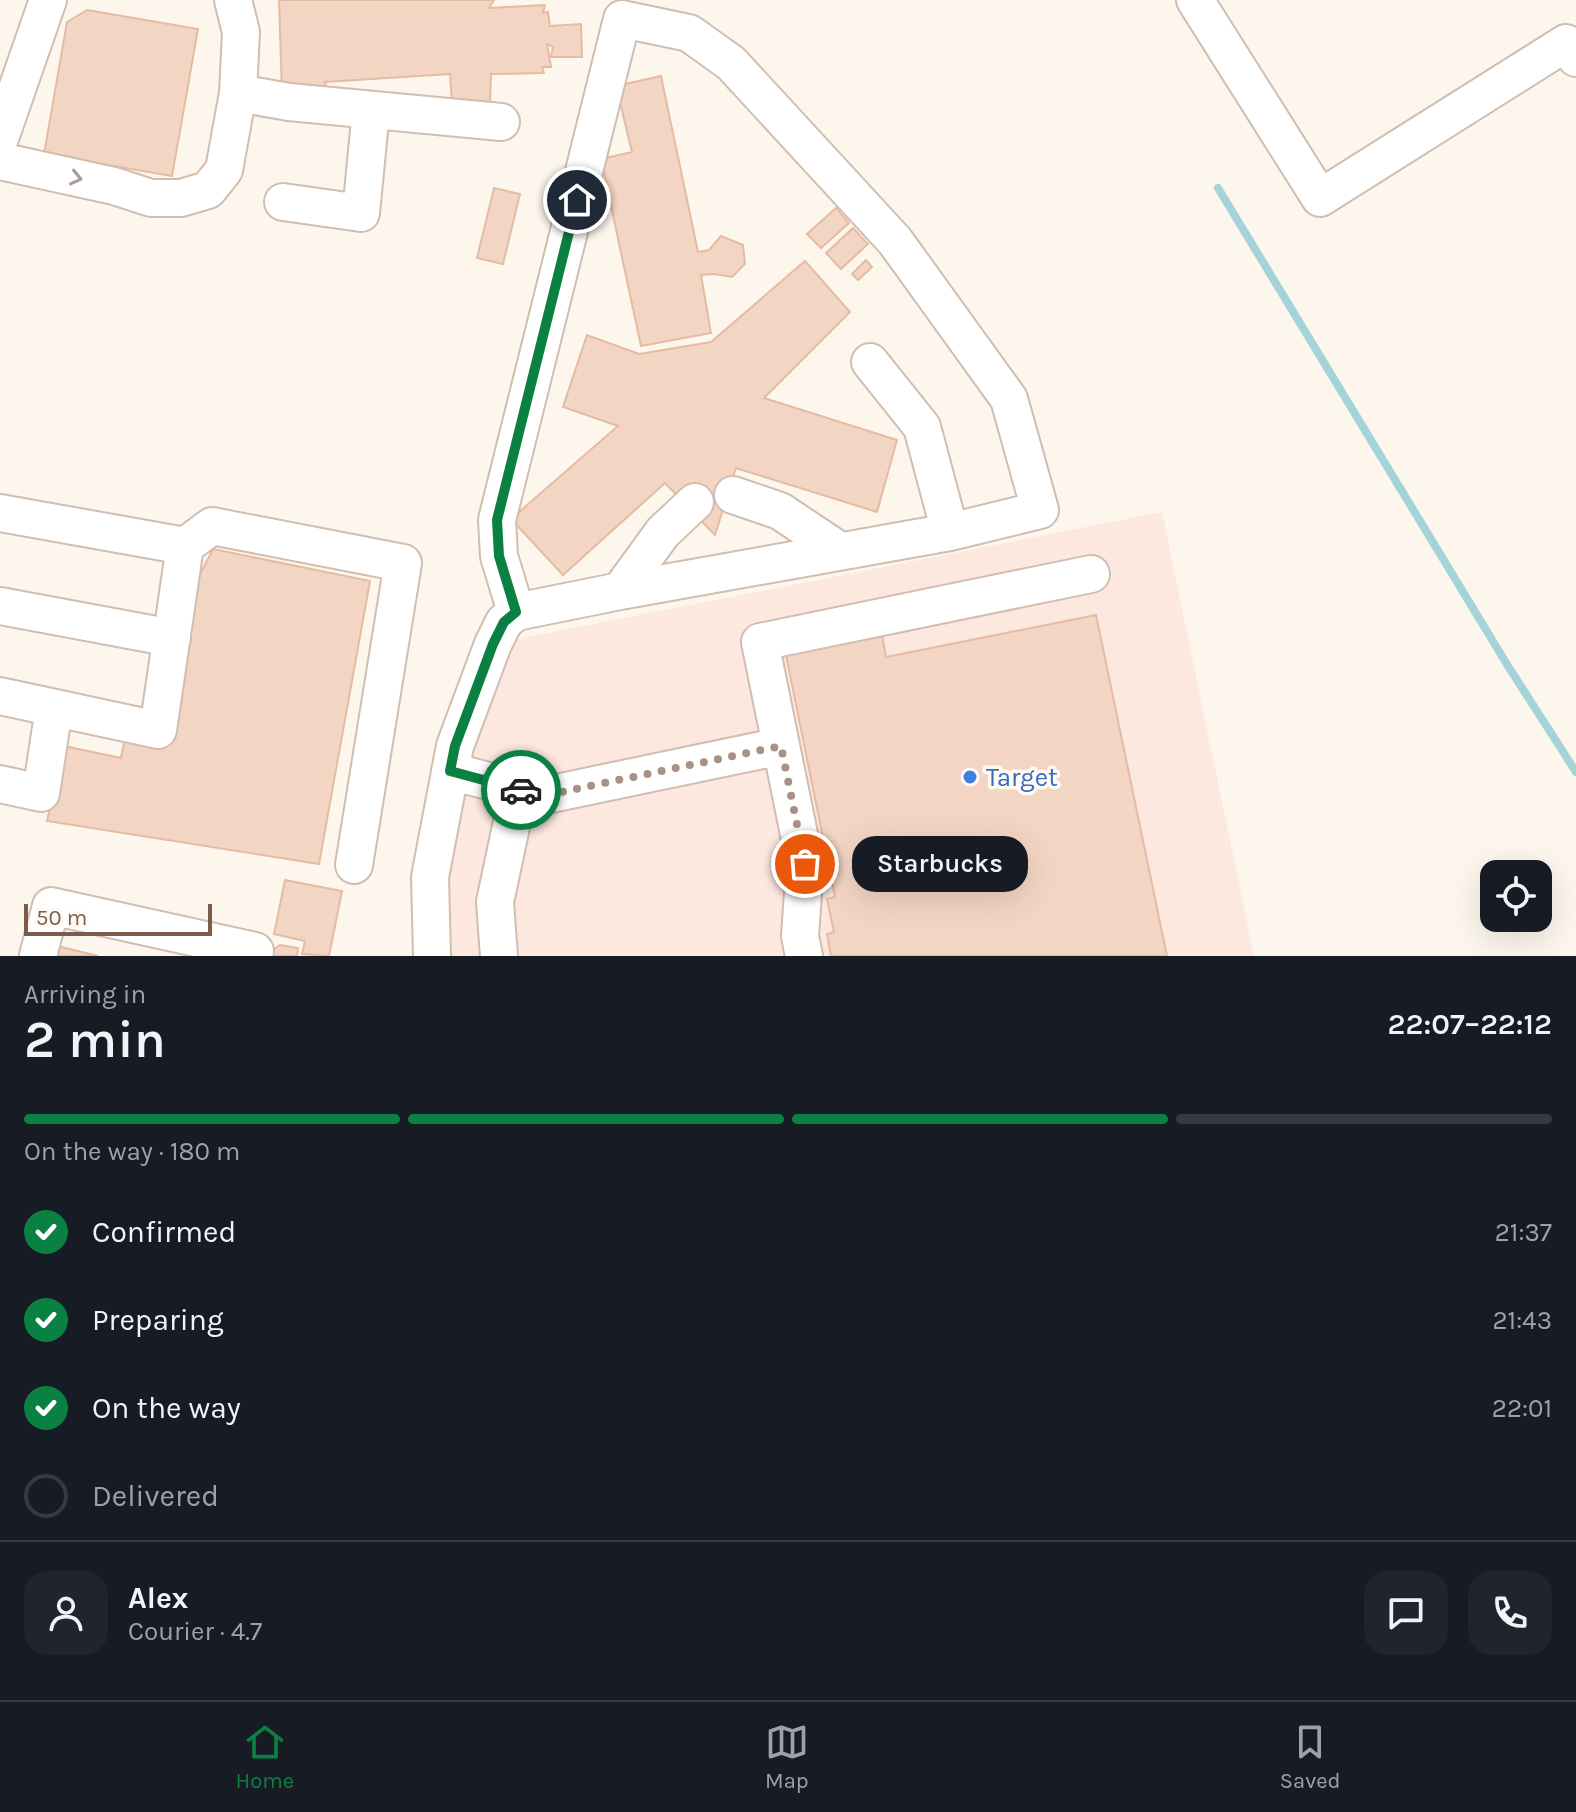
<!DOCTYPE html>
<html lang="en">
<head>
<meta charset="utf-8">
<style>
  body { margin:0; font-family:Karla,sans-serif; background:#20242c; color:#f1f3f6; height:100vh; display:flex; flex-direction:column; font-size:30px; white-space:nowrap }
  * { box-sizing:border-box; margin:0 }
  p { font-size:26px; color:#9ea1a6 }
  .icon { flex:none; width:44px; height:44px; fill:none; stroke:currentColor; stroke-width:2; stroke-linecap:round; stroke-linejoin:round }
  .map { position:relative; height:956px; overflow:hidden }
  .sheet { display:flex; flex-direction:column; background:#171b24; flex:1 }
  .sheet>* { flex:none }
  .fabs { position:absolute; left:1480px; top:860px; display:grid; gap:16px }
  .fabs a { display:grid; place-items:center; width:72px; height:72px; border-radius:16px; background:#171b24; box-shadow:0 8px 32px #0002; font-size:40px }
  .scale { position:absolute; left:24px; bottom:20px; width:188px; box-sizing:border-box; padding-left:8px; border:4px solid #7a5c4d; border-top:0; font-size:22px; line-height:28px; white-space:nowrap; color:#7a5c4d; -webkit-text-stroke:6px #fffaf3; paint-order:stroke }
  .pin { position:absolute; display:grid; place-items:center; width:68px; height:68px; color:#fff; margin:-34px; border:4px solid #fff; border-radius:50%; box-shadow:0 2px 8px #0007 }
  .courier { position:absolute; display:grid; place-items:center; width:80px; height:80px; margin:-40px; border:6px solid #0b8043; border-radius:50%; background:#fff; color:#222; box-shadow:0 2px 10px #0007 }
  .bubble { position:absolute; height:56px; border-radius:24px; background:#171b24; box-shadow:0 8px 32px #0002; font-size:26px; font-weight:600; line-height:56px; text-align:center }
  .head em { font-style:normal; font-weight:600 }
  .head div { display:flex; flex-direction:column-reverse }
  .head { display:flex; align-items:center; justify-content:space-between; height:136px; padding:0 24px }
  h1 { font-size:52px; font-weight:600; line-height:60px }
  .bar { display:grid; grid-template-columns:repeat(4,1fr); gap:12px 8px; align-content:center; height:96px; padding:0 24px }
  .bar i { height:10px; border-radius:6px; background:#363941 }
  .bar .selected { background:#0b8043 }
  .bar p { grid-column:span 4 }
  .line { display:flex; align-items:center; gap:20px; padding:0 24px; border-top:2px solid #363941 }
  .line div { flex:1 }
  .round { display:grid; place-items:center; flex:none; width:84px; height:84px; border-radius:24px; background:#20242c }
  ol { padding:0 24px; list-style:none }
  li { display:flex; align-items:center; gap:24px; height:88px }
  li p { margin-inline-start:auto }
  li .icon { padding:8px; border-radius:50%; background:#0b8043; color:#fff; stroke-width:4 }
  li:last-child { color:#9ea1a6 }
  li i { width:44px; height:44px; border:4px solid #363941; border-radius:50% }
  .menu { display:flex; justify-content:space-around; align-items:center; height:112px; border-top:2px solid #363941; background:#171b24; font-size:22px; color:#9ea1a6 }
  .menu a { display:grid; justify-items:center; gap:4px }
  .menu .selected { color:#0b8043 }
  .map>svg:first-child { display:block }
</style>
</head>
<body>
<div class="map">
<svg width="1576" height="956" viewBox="0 0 1576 956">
  <rect width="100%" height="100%" fill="#fdf6ec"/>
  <path fill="#fde8e0" d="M1162 512 1254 956H432L493 644Z"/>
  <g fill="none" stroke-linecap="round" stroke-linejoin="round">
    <path stroke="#a5d3da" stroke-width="8" d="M1218 188 1508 666 1576 772"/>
  </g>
  <path fill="#f3d5c3" stroke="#e6bba3" stroke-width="2" d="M279 0H494L489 8 545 5 543 13 548 12 550 26 581 24 582 57H551L553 47 547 44 551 67H542L544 73 491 74 490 104 452 102 450 74 325 82 327 91 282 94Z
    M87 10 198 29 172 176 44 154 67 22Z
    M661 76 698 252 709 250 721 236 743 245 745 264 732 277 714 274 701 275 711 333 641 346 601 159 632 152 616 86Z
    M494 188 520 194 503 264 477 258Z
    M836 208 849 223 821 248 807 234Z
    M853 228 868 244 841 269 826 253Z
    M866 260 872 267 858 280 852 274Z
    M805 261 850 312 764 398 897 440 877 512 736 468 715 535 665 483 563 575 511 519 618 426 563 407 587 335 639 354 711 342Z
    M213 549 370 581 319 864 47 821 64 746 121 758 131 707 170 711 193 588Z
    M1096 615 1167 956H831L827 934 834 932 827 899 835 897 786 655 882 635 886 657Z
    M285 880 342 891 329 956 302 954 305 941 274 934Z
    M49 944 98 956H46Z
    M280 945 298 948 297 956H273L274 949Z"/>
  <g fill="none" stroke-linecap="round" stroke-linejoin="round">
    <defs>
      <path id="minor" d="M1195 0 1320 198 1566 43 1576 58
        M238 93 289 102 501 122
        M0 138 48 0
        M0 161 114 186 151 198H181L208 190 224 170 238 93 241 32 233 0
        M283 202 361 213 371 110
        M733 495 780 511 840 551
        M0 513 185 546 158 730 0 696
        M185 546 212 526 403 563 354 865
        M620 591 663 532 695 502
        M0 606 172 638
        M516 612 620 591 950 532 922 427 870 362
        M450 771 519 789 495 902 499 956
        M0 784 41 793 54 708
        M519 789 542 796 781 746
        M38 956 51 906 255 951 254 956
        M432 956 430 877 455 746 493 644 504 622 516 612 499 556 497 520 622 19 689 33 731 63 895 241 1009 399 1040 510 950 532
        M804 956 800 936 805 864 760 642 1091 574"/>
    </defs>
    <use href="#minor" stroke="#d1beb0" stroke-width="40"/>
    <use href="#minor" stroke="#fff" stroke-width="36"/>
  </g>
  <defs><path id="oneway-chevron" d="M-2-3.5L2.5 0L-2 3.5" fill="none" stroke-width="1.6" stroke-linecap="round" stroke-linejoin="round" transform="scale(2)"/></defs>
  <use stroke="#af9d94" href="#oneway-chevron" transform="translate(76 178) rotate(13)"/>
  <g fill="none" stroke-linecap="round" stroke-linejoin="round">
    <path stroke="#a89285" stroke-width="8" stroke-dasharray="0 14.4" d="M521 790 542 796 781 746 805 864"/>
    <path stroke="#0b8043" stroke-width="10" d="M521 790 450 771 455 746 493 644 504 622 516 612 499 556 497 520 577 200"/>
  </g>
  <circle fill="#3f7fe0" stroke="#fffaf3" stroke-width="3" cx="970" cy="777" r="8"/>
  <g text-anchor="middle" stroke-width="7" stroke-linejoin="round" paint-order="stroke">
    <g font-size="26" fill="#366cbe" stroke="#fffaf3" text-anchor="start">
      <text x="986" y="786">Target</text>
    </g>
  </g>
</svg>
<div class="fabs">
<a><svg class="icon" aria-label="locate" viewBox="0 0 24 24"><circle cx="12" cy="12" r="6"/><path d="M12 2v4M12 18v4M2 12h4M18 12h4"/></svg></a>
</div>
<div class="scale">50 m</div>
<div class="pin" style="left:805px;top:864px;background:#ea580c"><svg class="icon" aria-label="bag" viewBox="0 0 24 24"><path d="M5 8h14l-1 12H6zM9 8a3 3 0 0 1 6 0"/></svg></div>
<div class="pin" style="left:577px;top:200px;background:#1f2937"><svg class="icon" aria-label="home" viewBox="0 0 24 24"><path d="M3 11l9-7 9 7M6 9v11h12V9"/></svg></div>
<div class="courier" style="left:521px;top:790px"><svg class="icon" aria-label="car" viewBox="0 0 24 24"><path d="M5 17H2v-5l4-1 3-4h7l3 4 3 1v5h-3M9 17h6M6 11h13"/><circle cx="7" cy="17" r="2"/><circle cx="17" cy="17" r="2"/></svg></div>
<div class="bubble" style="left:852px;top:836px;width:176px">Starbucks</div>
</div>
<section class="sheet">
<div class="head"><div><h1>2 min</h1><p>Arriving in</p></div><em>22:07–22:12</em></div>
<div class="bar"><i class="selected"></i><i class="selected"></i><i class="selected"></i><i></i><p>On the way · 180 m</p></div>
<ol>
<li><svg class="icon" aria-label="check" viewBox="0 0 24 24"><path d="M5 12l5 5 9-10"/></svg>Confirmed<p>21:37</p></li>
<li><svg class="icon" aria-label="check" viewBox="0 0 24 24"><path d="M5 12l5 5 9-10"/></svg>Preparing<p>21:43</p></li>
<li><svg class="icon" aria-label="check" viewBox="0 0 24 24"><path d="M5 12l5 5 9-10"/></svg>On the way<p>22:01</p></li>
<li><i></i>Delivered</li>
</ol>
<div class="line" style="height:144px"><a class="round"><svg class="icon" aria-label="person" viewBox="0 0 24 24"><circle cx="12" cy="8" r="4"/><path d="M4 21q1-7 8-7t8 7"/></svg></a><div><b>Alex</b><p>Courier · 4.7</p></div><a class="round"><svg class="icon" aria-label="chat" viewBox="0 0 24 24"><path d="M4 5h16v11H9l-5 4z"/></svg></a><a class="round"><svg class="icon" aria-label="phone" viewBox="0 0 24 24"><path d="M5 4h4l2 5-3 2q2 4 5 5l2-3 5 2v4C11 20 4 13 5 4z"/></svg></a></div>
</section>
<nav class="menu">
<a class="selected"><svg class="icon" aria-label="home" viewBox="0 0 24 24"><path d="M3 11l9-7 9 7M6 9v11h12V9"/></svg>Home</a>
<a><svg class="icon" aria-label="map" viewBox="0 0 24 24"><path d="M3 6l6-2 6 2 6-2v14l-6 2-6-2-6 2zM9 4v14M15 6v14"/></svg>Map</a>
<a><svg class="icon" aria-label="saved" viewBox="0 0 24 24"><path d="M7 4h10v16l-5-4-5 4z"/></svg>Saved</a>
</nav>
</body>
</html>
